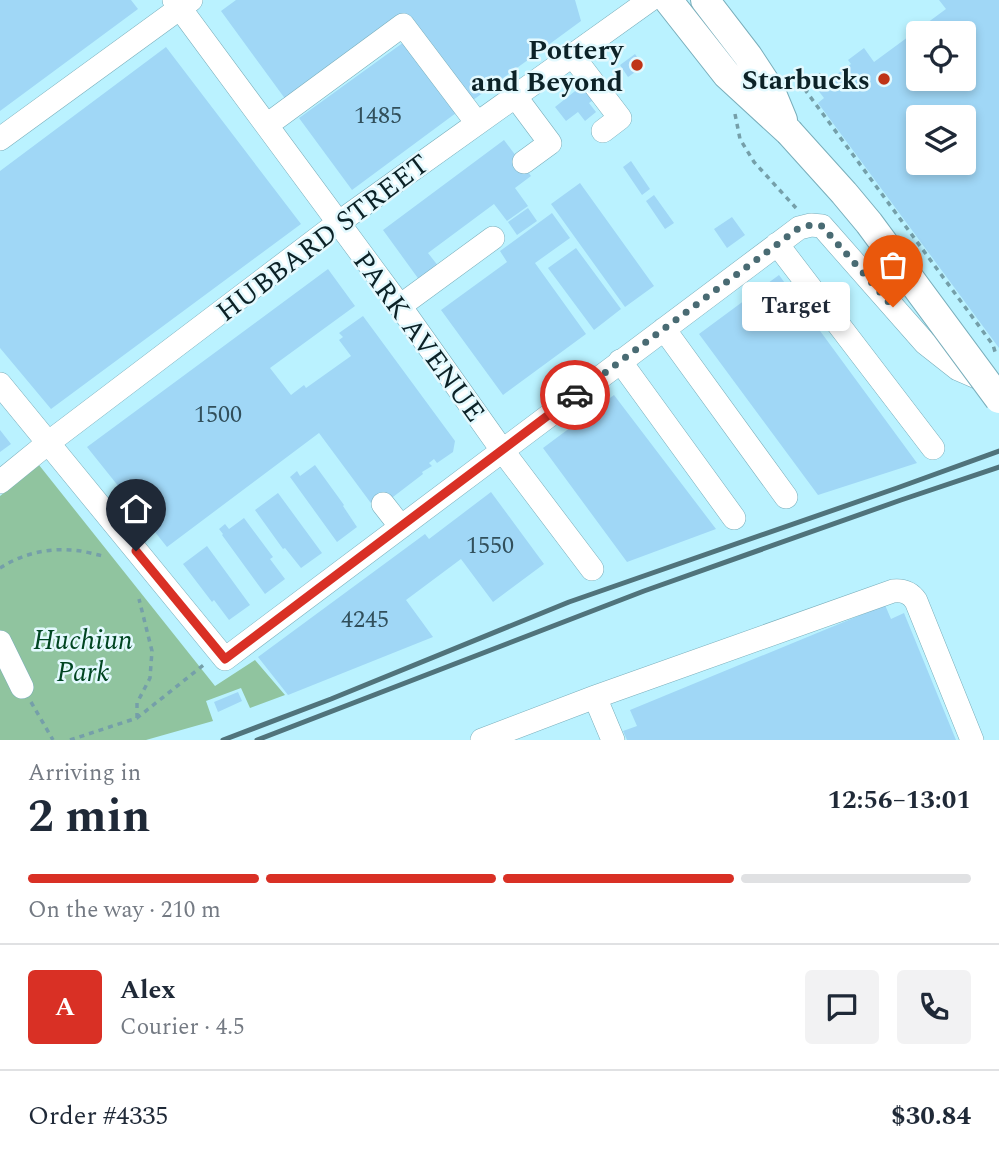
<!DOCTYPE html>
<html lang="en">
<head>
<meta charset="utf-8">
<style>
  body { margin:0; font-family:Spectral,serif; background:#f2f2f3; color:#1f2937; height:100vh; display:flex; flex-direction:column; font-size:26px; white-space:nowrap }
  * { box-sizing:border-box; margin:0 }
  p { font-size:23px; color:#747a83 }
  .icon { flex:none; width:38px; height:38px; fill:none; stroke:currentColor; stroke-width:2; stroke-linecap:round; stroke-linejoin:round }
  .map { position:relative; height:740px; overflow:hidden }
  .details { display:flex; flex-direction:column; background:#fff; flex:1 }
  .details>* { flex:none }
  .controls { position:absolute; left:906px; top:21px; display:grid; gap:14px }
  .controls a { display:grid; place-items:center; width:70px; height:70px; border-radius:7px; background:#fff; box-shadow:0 4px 10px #0003; font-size:35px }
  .pin { position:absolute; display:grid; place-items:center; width:60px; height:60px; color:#fff; margin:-72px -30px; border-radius:50% 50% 50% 0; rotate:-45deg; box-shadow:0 0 7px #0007 }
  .pin .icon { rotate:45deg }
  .courier { position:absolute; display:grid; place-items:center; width:70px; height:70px; margin:-35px; border:5px solid #d93025; border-radius:50%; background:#fff; color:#222; box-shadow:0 2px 9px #0007 }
  .bubble { position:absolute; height:49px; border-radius:7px; background:#fff; box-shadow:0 4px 10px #0003; font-size:23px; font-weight:700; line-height:49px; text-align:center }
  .overview em { font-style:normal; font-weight:700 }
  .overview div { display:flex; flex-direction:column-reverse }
  .overview { display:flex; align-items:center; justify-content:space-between; height:119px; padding:0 28px }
  h1 { font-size:46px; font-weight:700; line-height:52px }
  .bar { display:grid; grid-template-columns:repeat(4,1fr); gap:10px 7px; align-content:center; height:84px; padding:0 28px }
  .bar i { height:9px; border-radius:5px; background:#e0e1e3 }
  .bar .current { background:#d93025 }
  .bar p { grid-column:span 4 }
  .line { display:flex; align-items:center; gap:18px; padding:0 28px; border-top:2px solid #e0e1e3 }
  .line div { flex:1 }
  .round { display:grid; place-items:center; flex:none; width:74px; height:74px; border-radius:7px; background:#f2f2f3 }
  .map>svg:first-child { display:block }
</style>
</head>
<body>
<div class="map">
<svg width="999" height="740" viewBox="0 0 999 740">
  <rect width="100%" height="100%" fill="#baf2ff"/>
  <path fill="#90c49f" d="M39 465 215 686 255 660 285 695 250 708 241 688 206 701 213 721 146 740H0V496Z"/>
  <path fill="#a0d7f6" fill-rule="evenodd" d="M0 0H131L138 9 0 111Z
    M236 0H575L581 21 469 103 405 14 286 100 221 11Z
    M939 0H999V348L818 103 824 98 817 89 851 64 848 60 864 48 874 62 946 9ZM919 33H964V79H919ZM919 117H964V163H919Z
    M404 42 456 113 352 190 299 118Z
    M166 47 301 224 51 409 0 348V171Z
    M635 54 644 66 628 77 620 65Z
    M584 84 596 98 589 103 596 112 585 121 578 112 566 121 555 107Z
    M504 140 531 176 515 188 528 206 507 221 494 204 428 253 439 267 420 281 383 230Z
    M631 161 650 189 642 195 623 167Z
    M580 183 654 286 625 307 551 204Z
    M654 195 674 223 665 229 646 201Z
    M528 208 537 221 517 235 508 222Z
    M552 213 570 238 535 263 586 334 503 395 441 310 507 262 500 251Z
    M732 217 745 235 727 248 714 229Z
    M576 248 621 309 594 330 548 268Z
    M328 269 355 306 270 368 291 395 304 385 306 388 351 356 339 340 343 337 339 333 363 316 455 441 453 452 437 463 434 459 429 463 432 466 422 472 423 474 376 510 319 433 167 547 87 447Z
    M779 275 917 463 818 495 699 334Z
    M614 395 716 529 627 562 543 448Z
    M0 430 11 444 0 452Z
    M315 465 344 505 343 506 357 527 337 542 290 477 297 471 300 476Z
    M491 492 544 564 493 602 461 559 406 600 433 637 288 695 258 657 425 534 429 539Z
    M278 493 322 553 301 568 285 548 283 549 255 510Z
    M244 518 273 557 270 559 285 579 265 594 222 535 223 534 219 529 225 524 229 529Z
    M207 546 250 605 229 620 214 600 212 602 183 564Z
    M885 605 891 619 904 613 956 740H627L623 731 637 726 630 710Z
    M238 692 242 701 218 712 214 702Z"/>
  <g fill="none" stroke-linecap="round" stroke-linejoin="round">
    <defs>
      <path id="minor" d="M174 0 400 306 502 450 592 569
        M572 55 620 118 603 131
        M515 96 550 143 524 162
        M267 125 403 25 477 123
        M0 139 191 0
        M777 244 933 448
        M400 306 493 238
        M664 329 786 497
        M620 361 734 518
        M0 384 225 659 799 228 811 225 822 226 925 343 958 369 988 382
        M0 482 48 443 338 223 650 0
        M383 504 401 527
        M0 642 22 687
        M595 697 613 740
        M482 740 595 697 893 591C903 590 910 592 916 601L972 740"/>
      <path id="major" d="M668 0 727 75 789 132
        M705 0 748 56 771 91 783 120"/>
    </defs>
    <use href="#minor" stroke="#79aebb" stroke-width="24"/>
    <use href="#major" stroke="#79aebb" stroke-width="30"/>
    <path stroke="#759fa9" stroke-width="3.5" stroke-dasharray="5 5" stroke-linecap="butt" d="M821 74 806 91 993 345 996 355
      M735 114 740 139 754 162 796 208
      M0 568C20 555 46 548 70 550 81 550 93 554 103 556
      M31 702 53 740
      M137 718V703L150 678 152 651 139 599
      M70 740 137 718 206 663"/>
    <use href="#minor" stroke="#fff" stroke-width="23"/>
    <use href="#major" stroke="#fff" stroke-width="28"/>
    <path stroke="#50737b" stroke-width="5" d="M223 740 331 699 569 602 897 488 999 451
      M257 740 644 591 901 500 999 467"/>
    <defs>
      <path id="major-bridge" d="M789 132 844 193 869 223 999 399"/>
    </defs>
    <use href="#major-bridge" stroke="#79aebb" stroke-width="30" stroke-linecap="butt"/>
    <use href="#major-bridge" stroke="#fff" stroke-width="28"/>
  </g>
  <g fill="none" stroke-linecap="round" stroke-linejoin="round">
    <path stroke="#496b73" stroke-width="7" stroke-dasharray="0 12.6" d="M575 395 799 228 811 225 822 226 893 307"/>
    <path stroke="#d93025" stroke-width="9" d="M136 551 225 659 575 395"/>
  </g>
  <g fill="#bf3417" stroke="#e3f9fe" stroke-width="2.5">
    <circle cx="637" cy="65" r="7"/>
    <circle cx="884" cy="79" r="7"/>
  </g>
  <g text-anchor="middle" stroke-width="5" stroke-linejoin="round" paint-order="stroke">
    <g font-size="24" fill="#314f5b">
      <text x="378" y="123">1485</text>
      <text x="218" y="422">1500</text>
      <text x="490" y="553">1550</text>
      <text x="365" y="627">4245</text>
    </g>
    <g font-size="28" font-weight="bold" fill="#0c2227" stroke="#e3f9fe" text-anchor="end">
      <text x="623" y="59">Pottery<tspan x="623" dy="32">and Beyond</tspan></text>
      <text x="870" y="89">Starbucks</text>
    </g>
    <g font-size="28" fill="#0c2227" stroke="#e3f9fe">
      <text transform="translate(322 237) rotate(-37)" y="10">HUBBARD STREET</text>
      <text transform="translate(420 336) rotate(54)" y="10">PARK AVENUE</text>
    </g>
    <g font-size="28" font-style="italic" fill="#004521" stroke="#e3f9fe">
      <text x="83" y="649">Huchiun<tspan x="83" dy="32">Park</tspan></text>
    </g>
  </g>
</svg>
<div class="controls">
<a><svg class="icon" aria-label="locate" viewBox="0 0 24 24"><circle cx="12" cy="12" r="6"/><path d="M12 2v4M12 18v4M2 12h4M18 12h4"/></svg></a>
<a><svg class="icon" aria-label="layers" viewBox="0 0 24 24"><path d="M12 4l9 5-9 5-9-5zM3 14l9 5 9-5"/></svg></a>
</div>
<div class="pin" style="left:893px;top:307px;background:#ea580c"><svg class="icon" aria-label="bag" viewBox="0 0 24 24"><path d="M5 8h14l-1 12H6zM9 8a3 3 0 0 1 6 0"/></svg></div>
<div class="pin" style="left:136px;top:551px;background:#1f2937"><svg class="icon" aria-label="home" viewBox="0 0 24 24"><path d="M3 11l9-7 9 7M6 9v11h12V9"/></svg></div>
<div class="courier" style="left:575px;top:395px"><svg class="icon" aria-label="car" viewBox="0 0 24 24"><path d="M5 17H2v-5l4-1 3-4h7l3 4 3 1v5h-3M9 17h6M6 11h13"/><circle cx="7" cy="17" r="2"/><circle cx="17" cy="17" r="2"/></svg></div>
<div class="bubble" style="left:742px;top:282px;width:108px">Target</div>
</div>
<section class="details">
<div class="overview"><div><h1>2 min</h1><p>Arriving in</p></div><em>12:56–13:01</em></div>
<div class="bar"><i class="current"></i><i class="current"></i><i class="current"></i><i></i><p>On the way · 210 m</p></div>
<div class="line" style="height:126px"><b class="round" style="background:#d93025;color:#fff">A</b><div><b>Alex</b><p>Courier · 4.5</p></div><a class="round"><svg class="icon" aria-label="chat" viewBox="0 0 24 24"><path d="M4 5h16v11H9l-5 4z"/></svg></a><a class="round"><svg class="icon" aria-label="phone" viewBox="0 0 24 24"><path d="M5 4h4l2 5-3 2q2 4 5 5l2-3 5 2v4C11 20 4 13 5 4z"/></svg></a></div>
<div class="line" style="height:91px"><div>Order #4335</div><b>$30.84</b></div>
</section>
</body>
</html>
